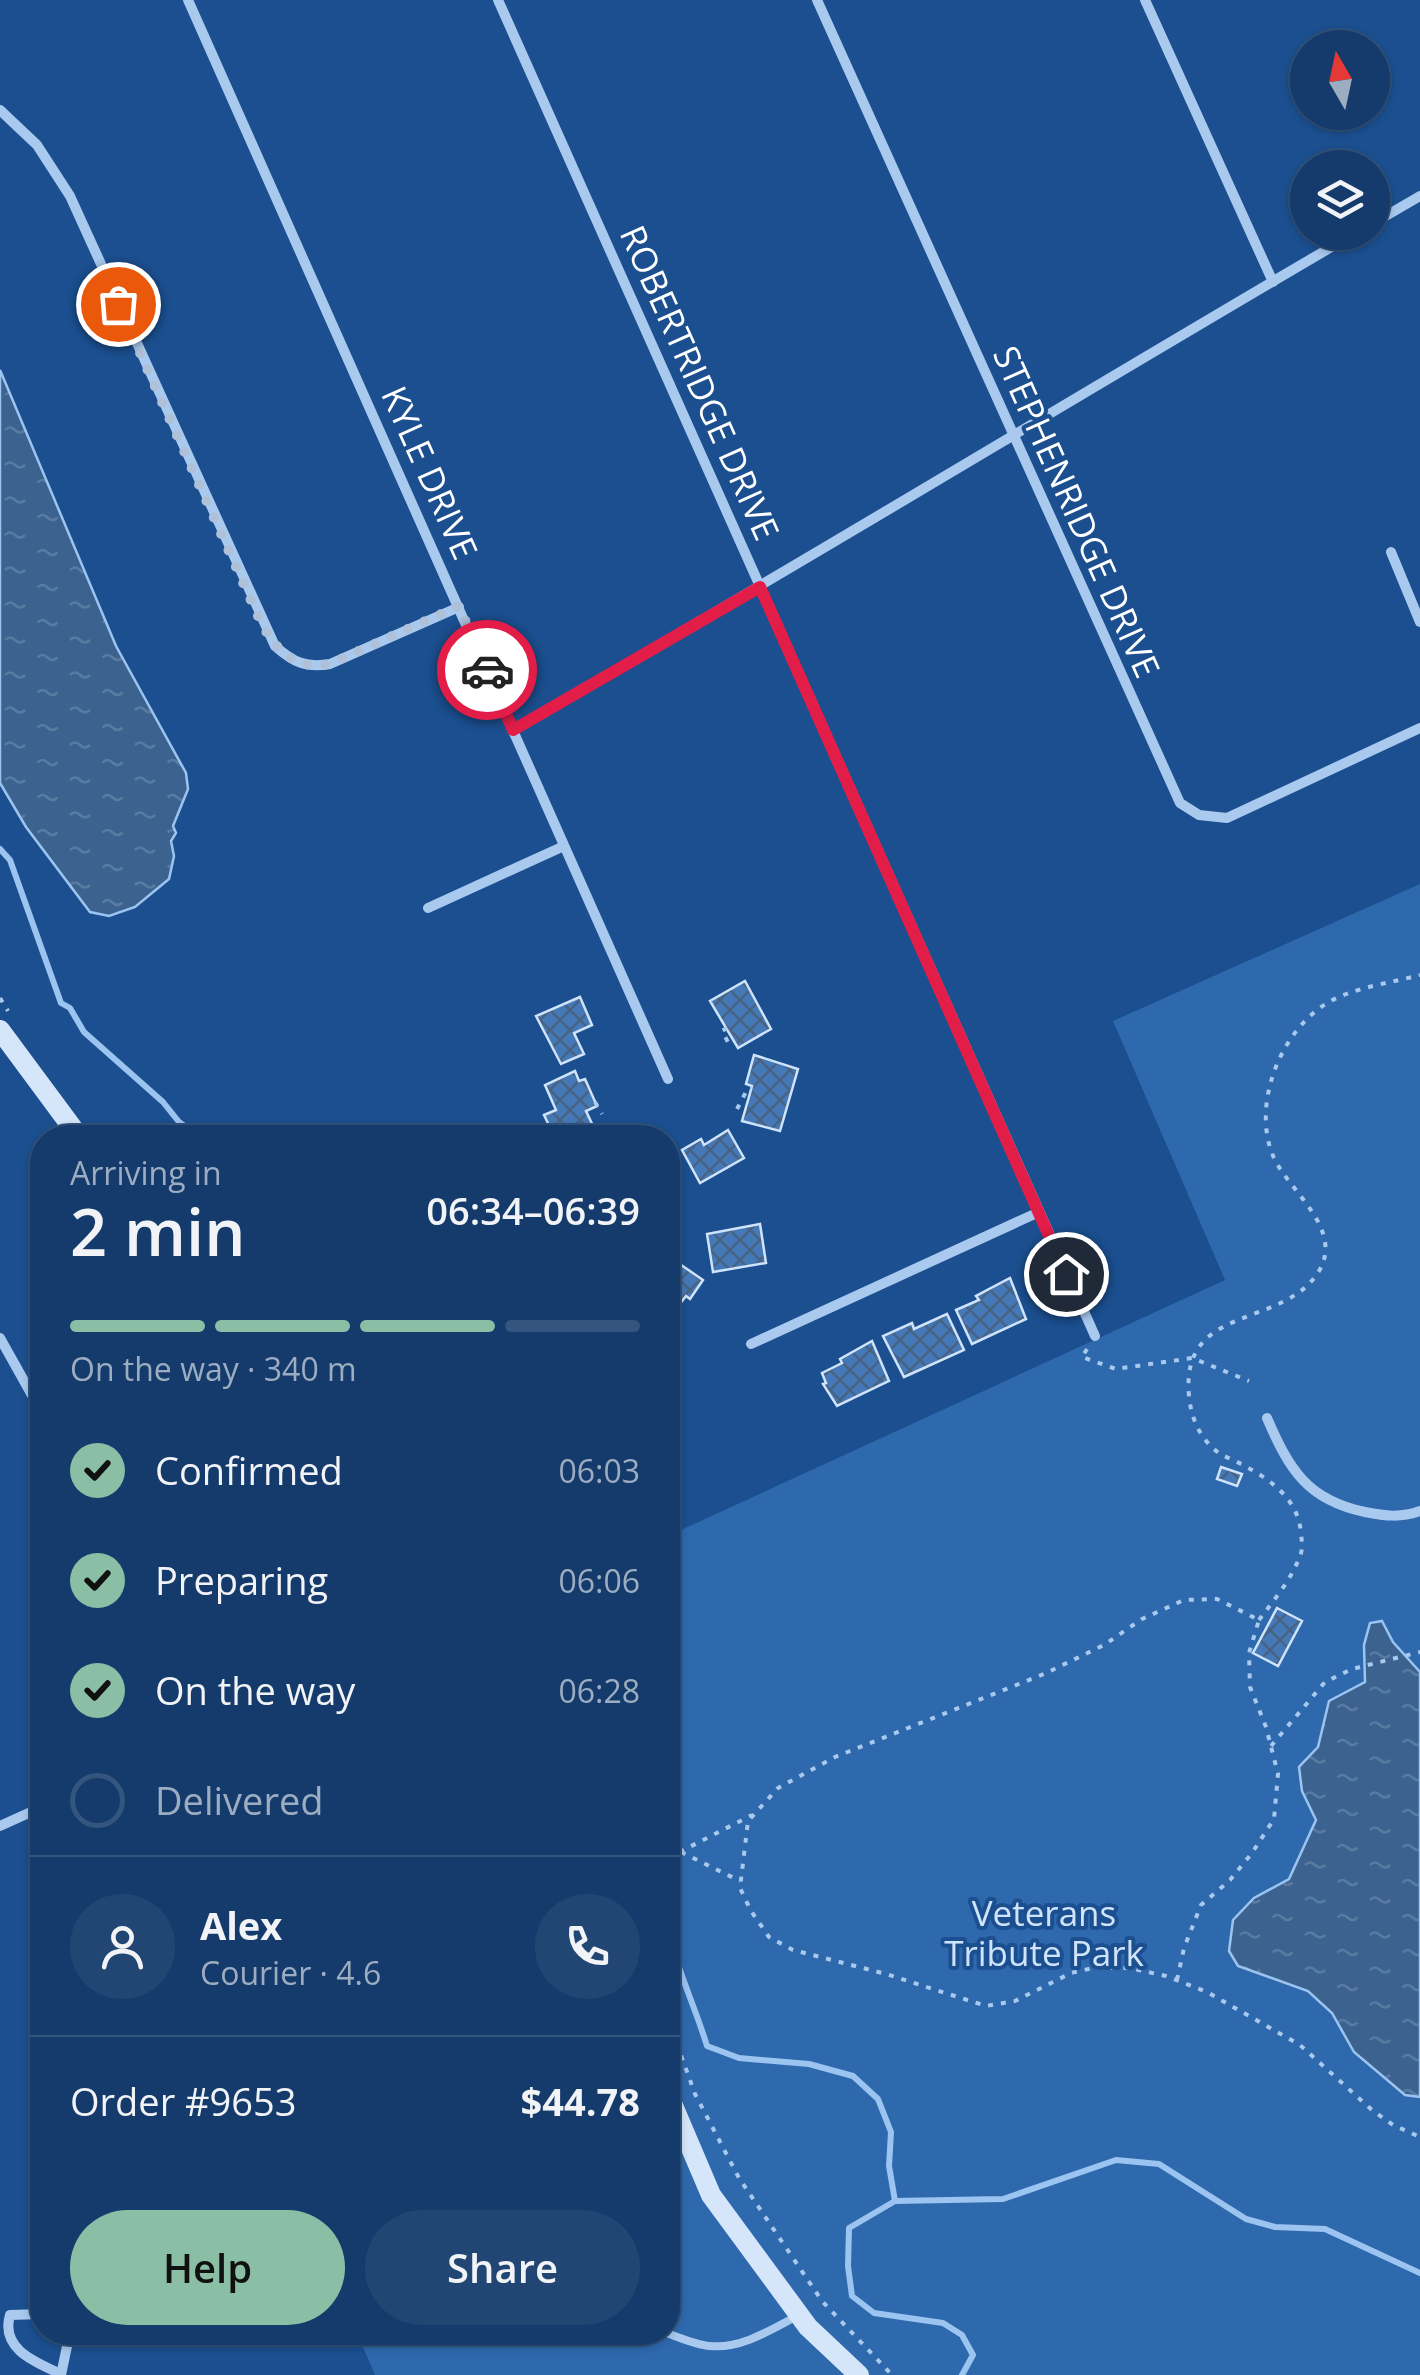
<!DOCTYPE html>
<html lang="en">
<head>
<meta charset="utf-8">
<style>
  body { margin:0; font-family:"Open Sans",sans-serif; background:#214673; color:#f1f3f6; height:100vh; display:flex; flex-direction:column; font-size:38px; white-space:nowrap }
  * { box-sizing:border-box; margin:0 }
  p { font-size:32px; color:#9dadc1 }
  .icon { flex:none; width:55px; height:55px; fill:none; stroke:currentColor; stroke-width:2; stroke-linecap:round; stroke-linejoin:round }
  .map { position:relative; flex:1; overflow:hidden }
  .drawer { position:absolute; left:30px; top:1125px; width:650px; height:1220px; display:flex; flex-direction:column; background:#143b6b; border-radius:40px; box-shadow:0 2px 8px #0004,0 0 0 2px #33557e }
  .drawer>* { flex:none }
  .needle { width:65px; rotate:351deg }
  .controls { position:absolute; left:1290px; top:30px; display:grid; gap:20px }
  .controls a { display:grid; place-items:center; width:100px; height:100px; border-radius:50%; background:#143b6b; box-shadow:0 2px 8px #0004,0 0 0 2px #33557e; font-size:50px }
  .pin { position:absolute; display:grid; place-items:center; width:85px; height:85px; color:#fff; margin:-42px; border:5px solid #fff; border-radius:50%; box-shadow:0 2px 10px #0007 }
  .courier { position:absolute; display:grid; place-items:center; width:100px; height:100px; margin:-50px; border:8px solid #e11d48; border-radius:50%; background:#fff; color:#222; box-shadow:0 2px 12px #0007 }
  .summary em { font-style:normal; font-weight:600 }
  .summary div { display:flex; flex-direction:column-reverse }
  .summary { display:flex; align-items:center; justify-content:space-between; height:170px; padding:0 40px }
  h1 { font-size:65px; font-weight:600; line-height:75px }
  .bar { display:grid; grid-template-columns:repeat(4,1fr); gap:15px 10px; align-content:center; height:120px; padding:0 40px }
  .bar i { height:12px; border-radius:8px; background:#33557e }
  .bar .current { background:#8abfa5 }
  .bar p { grid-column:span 4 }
  .line { display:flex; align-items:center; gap:25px; padding:0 40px; border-top:2px solid #33557e }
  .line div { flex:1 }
  .round { display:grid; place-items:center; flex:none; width:105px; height:105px; border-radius:52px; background:#214673 }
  ol { padding:0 40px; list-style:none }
  li { display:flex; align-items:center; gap:30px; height:110px }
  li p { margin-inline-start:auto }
  li .icon { padding:10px; border-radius:50%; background:#8abfa5; color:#111; stroke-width:4 }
  li:last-child { color:#9dadc1 }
  li i { width:55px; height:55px; border:5px solid #33557e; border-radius:50% }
  .cta { display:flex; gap:20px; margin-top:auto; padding:20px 40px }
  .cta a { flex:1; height:115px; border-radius:60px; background:#8abfa5; color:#111; font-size:40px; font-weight:600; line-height:115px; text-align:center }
  .cta a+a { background:#214673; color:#f1f3f6 }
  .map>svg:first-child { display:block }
</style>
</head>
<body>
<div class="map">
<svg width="1420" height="2375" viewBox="0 0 1420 2375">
  <defs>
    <pattern id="water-ripples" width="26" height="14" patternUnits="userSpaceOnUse" patternTransform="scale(2.5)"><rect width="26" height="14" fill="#3c6290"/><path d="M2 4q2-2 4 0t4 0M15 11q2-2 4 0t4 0" fill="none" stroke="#597aa1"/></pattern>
    <pattern id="building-cross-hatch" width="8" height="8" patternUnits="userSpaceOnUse" patternTransform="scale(2.5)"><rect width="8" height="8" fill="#4478b7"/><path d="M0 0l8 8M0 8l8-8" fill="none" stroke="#486282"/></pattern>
  </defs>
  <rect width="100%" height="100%" fill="#1b4f8f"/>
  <path fill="#2e69ad" d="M1420 884V2375H375L357 2333 668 2332V1536L1225 1280 1113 1021Z"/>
  <path fill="url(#water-ripples)" stroke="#9cc4f0" stroke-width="2.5" d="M0 370 116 646 186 773 188 789 173 826 176 833 171 841 174 856 169 879 135 907 109 916 90 912 26 827 0 783Z
    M1382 1621 1393 1642 1420 1672V2097L1405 2095 1354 2052 1332 2013 1308 1991 1238 1966 1229 1951 1233 1920 1254 1898 1289 1879 1316 1820 1302 1791 1299 1767 1318 1747 1329 1701 1365 1682 1364 1645 1370 1623Z"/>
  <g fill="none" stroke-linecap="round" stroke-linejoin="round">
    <path stroke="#9cc4f0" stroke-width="6" d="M0 849 10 860 61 1003 70 1008 84 1032 163 1102 179 1122 200 1138
      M668 1930C677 1970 695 2006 707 2046L739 2058 809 2064 853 2076 878 2099 891 2132 889 2166 895 2201
      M962 2375 973 2355 962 2335 943 2323 874 2313 852 2296 848 2266 849 2228 895 2201 1003 2199 1116 2160 1159 2164 1246 2219 1275 2227 1325 2229 1420 2273"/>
  </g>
  <path fill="url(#building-cross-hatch)" stroke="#cfe3fa" stroke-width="2.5" d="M745 981 771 1029 738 1048 710 1001Z
    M580 997 592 1025 574 1033 584 1054 561 1064 536 1016Z
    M754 1055 798 1069 780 1131 742 1121 752 1086 746 1084Z
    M575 1071 579 1081 585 1079 597 1106 586 1111 595 1130 578 1138H555L544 1115 556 1110 545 1085Z
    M728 1130 744 1158 700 1183 682 1150 701 1139 704 1145Z
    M760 1224 766 1263 713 1272 707 1234Z
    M671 1258 703 1280 690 1299 686 1296 679 1305 676 1303 668 1316V1263Z
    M1010 1278 1026 1319 972 1344 956 1310 979 1300 976 1296Z
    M947 1314 964 1350 904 1377 883 1336 912 1323 914 1329Z
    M872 1341 889 1381 837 1406 823 1384 826 1383 822 1373 842 1363 840 1359Z
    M1221 1467 1242 1474 1237 1486 1217 1479Z
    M1277 1608 1302 1621 1278 1666 1253 1653Z"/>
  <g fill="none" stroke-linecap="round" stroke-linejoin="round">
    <path stroke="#a9c9ee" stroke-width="4" stroke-dasharray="5 8" stroke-linecap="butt" d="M0 998 8 1011
      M727 1028 722 1031 728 1042
      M595 1102 602 1114
      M737 1109 748 1088 751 1089
      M99 1129 106 1138
      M1087 1349 1082 1357 1116 1369 1192 1358 1249 1381
      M1259 1620C1274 1600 1291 1580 1300 1556 1303 1549 1302 1542 1301 1534 1299 1499 1270 1479 1241 1464 1232 1459 1221 1456 1214 1449 1198 1435 1191 1416 1189 1396 1180 1302 1283 1330 1319 1271 1344 1229 1290 1192 1274 1158 1249 1103 1284 1020 1339 997 1364 986 1394 982 1420 975
      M1271 1746 1325 1682 1352 1669 1420 1652
      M681 1852 740 1881
      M668 1858 752 1815
      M1177 1980 1184 1948 1201 1905 1230 1880 1252 1853 1274 1819 1278 1774 1266 1727 1250 1687 1249 1653 1259 1620 1217 1599 1184 1600 1142 1619 1104 1645 1044 1674 835 1757 778 1788 748 1821 740 1888 751 1911 769 1937 793 1950 886 1974 986 2006 1015 2001 1071 1973 1093 1968H1129L1166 1976 1207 1992 1300 2045 1372 2110 1393 2125 1420 2137
      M668 2019 695 2094 739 2178 822 2301 892 2375"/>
    <path stroke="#a9c9ee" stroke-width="8" d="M664 2332C678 2337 695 2345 710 2346 742 2349 772 2329 799 2315"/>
    <path stroke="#a9c9ee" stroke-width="10" d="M188 0 668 1079
      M498 0 1095 1336
      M817 0 1180 803 1199 815 1227 818 1420 728
      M1145 0 1273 282
      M0 110 37 145 70 196 275 646C293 662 305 668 330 664L459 607
      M1372 224 1420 196
      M1391 552 1420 622
      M513 730C796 567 1075 397 1357 232
      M428 908 564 846
      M0 1338 42 1413
      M751 1344 1039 1212
      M1267 1418C1289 1469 1307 1500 1365 1512 1385 1516 1401 1518 1420 1511
      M0 1826 42 1807
      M42 2314 10 2315C0 2349 35 2362 61 2374
      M61 2375 70 2332"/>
    <path stroke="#d6e6fa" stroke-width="20" d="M0 1030 80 1138
      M668 2094 711 2195 808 2327 859 2375"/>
  </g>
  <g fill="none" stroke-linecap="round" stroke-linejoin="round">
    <path stroke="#afc1d8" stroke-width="10" stroke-dasharray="0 18" d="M118 304 262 625C279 653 296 670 330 664L459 606 487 670"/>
    <path stroke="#e11d48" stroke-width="12" d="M487 670 513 730 760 587 1066 1274"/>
  </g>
  <g text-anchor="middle" stroke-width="8" stroke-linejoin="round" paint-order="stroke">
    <g font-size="35" fill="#fff" stroke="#1b4f8f">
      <text transform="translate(699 383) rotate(66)" y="12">ROBERTRIDGE DRIVE</text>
      <text transform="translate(429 473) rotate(66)" y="12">KYLE DRIVE</text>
      <text transform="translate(1076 512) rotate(66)" y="12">STEPHENRIDGE DRIVE</text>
    </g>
    <g font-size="35" fill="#cfe3fa" stroke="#1b4f8f">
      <text x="1044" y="1926">Veterans<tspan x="1044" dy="40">Tribute Park</tspan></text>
    </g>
  </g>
</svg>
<div class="controls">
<a><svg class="needle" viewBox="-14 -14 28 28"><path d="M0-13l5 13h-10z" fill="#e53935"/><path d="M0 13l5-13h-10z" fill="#9dadc1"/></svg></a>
<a><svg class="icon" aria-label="layers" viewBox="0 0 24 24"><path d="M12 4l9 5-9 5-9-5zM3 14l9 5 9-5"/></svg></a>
</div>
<div class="pin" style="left:118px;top:304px;background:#ea580c"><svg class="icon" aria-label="bag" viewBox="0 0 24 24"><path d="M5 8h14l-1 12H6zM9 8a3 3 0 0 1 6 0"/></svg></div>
<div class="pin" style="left:1066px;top:1274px;background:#1f2937"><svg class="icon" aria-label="home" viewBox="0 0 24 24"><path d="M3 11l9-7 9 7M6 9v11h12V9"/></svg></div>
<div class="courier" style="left:487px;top:670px"><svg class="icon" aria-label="car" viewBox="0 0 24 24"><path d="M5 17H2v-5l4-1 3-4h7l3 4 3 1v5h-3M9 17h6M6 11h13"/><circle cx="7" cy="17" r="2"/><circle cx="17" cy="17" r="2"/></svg></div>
<section class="drawer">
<div class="summary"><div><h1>2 min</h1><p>Arriving in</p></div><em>06:34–06:39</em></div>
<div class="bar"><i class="current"></i><i class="current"></i><i class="current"></i><i></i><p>On the way · 340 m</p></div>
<ol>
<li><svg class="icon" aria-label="check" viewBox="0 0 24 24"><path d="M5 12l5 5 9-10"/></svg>Confirmed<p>06:03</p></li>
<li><svg class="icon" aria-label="check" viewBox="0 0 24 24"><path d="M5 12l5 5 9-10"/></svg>Preparing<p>06:06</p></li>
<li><svg class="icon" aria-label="check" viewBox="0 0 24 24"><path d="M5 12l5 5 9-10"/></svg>On the way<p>06:28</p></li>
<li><i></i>Delivered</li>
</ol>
<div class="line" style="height:180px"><a class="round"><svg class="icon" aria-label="person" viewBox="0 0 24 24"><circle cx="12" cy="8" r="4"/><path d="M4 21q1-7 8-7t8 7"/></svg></a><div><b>Alex</b><p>Courier · 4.6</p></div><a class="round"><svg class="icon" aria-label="phone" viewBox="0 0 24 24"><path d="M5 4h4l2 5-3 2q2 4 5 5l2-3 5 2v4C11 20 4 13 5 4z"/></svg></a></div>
<div class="line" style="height:130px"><div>Order #9653</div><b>$44.78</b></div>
<div class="cta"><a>Help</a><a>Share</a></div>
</section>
</div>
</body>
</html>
